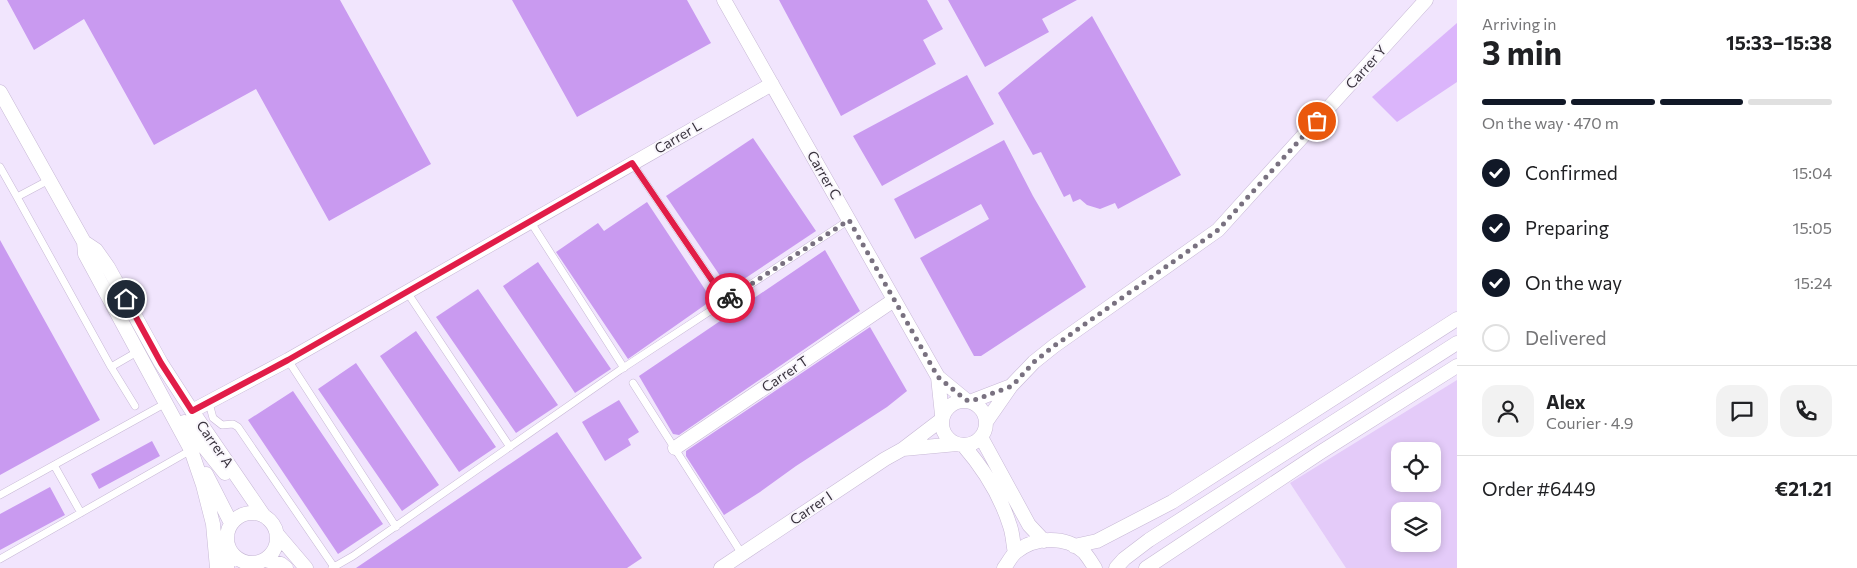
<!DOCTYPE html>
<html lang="en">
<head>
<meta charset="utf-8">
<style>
  body { margin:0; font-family:Commissioner,sans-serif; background:#f2f2f2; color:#202124; height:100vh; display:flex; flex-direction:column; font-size:19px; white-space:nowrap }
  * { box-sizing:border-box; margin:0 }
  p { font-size:16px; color:#757577 }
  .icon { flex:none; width:28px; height:28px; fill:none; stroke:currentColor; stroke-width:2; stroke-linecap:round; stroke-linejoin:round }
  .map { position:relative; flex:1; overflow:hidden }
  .drawer { display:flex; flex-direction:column; background:#fff; width:400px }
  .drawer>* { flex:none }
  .buttons { position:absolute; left:1391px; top:442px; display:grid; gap:10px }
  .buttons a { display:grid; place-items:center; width:50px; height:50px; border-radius:10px; background:#fff; box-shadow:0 2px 8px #0003; font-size:25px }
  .pin { position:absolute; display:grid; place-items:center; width:42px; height:42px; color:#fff; margin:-21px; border:2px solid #fff; border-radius:50%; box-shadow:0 1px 5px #0007 }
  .courier { position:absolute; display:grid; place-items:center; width:50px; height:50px; margin:-25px; border:4px solid #e11d48; border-radius:50%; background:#fff; color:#222; box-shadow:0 1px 6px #0007 }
  .head em { font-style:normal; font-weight:700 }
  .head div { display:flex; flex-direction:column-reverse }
  .head { display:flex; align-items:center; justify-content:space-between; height:85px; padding:0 25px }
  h1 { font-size:32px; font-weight:700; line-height:38px }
  .bar { display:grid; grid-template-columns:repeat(4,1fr); gap:8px 5px; align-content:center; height:60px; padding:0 25px }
  .bar i { height:6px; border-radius:4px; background:#e0e0e0 }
  .bar .selected { background:#111827 }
  .bar p { grid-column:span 4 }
  .line { display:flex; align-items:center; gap:12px; padding:0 25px; border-top:1px solid #e0e0e0 }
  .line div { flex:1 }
  .round { display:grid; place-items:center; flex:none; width:52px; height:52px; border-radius:15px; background:#f2f2f2 }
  ol { padding:0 25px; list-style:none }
  li { display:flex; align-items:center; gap:15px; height:55px }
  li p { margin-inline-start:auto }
  li .icon { padding:5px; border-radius:50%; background:#111827; color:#fff; stroke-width:4 }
  li:last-child { color:#757577 }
  li i { width:28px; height:28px; border:2px solid #e0e0e0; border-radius:50% }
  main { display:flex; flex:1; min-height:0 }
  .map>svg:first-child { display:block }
</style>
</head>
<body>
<main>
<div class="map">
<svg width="1457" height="568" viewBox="0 0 1457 568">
  <rect width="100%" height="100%" fill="#f1e5fd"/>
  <path fill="#e4cbf9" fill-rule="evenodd" d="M1457 380V568H1346L1290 483ZM1400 451H1432V484H1400ZM1400 511H1432V544H1400Z"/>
  <path fill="#dbb5fb" d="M1457 23V82L1397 122 1372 97Z"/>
  <path fill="#c99af0" d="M7 0H340L431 164 329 221 256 89 154 145 84 19 34 50Z
    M512 0H687L711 43 577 117Z
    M779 0H927L943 29 923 40 936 64 841 116Z
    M948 0H1077L1042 19 1049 32 985 67Z
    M1092 16 1181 175 1118 209 1115 203 1100 209 1087 205 1080 199 1073 202 1070 194 1064 197 1041 152 1033 155 998 93Z
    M967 75 994 124 882 186 853 136Z
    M753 138 816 231 729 289 666 196Z
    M1004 140 1033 196 1086 287 981 356H974L920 258 989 219 981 204 915 239 894 199Z
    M647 202 712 300 628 359 556 252 598 223 604 231Z
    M0 240 100 420 0 475Z
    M825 250 860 311 679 435 673 434 639 376Z
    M538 262 611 369 575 393 503 286Z
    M478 289 558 405 516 433 436 317Z
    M870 327 907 391 887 407 796 466 760 492 724 515 686 456V451Z
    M416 331 496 447 459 472 380 356Z
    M356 363 439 485 402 511 318 389Z
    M293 391 383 524 338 554 248 420Z
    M619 400 639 432 628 439 631 445 605 461 582 422Z
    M557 432 642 558 627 568H356Z
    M152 441 160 456 99 489 91 474Z
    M50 487 65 515 0 550V514Z"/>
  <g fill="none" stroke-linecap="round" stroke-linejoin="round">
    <defs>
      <path id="service" d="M632 163 726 301
        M0 167 17 197
        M49 180 17 197 111 367 137 352
        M530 221 624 368
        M407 292 510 447
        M288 360 396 527
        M111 367 135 406
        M633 383 742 554
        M209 403 213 418 222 425 233 424 238 427 334 567
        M54 465 81 513
        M0 495 166 403
        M0 559 191 450
        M332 568 353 556 620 370 849 220"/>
      <path id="minor" d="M724 0 938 377
        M0 92 84 242 85 254 191 450 203 485 213 524 217 568
        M84 242 96 250 108 267 161 363 192 411 264 516
        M1011 386 1034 362 1054 346 1218 230 1426 0
        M942 423a22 22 0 1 1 44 0a22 22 0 1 1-44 0Z
        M972 401 1011 386 986 422
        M192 411 288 360 772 84
        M942 415 938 377 966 400
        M941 420 903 449 957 444
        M184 422 225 473
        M981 437 1029 525 1044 541
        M963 445C983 468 1001 497 1010 526 1013 534 1013 544 1015 553
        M675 448 894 300
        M206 474 231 523
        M227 538a25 25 0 1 1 50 0a25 25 0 1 1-50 0Z
        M277 534 306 568
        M227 546 229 556 227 568
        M1074 546 1097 541 1172 502 1457 319
        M265 560 281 564 286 568
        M721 568 885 459 903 449
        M1004 568C1008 563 1011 556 1016 552 1034 537 1065 535 1084 552 1088 557 1092 563 1095 568
        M1116 568 1124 559 1149 540 1457 343
        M1146 568 1321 452 1457 366"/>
    </defs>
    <use href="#service" stroke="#c7b8d5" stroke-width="8"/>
    <use href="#minor" stroke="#c7b8d5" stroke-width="15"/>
    <use href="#service" stroke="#fff" stroke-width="7"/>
    <use href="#minor" stroke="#fff" stroke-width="14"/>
  </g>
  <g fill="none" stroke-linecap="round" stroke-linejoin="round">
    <path stroke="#797180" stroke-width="5" stroke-dasharray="0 9" d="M730 298 849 220 938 377 966 400 972 401 1012 386 1034 362 1054 346 1218 230 1317 121"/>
    <path stroke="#e11d48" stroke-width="6" d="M126 299 161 363 192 411 288 360 632 163 726 301 730 298"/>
  </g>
  <g text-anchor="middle" stroke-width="4" stroke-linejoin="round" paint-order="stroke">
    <g font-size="14" fill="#38323d" stroke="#f9f6fc">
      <text transform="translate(1366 67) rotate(-48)" y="5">Carrer Y</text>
      <text transform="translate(678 137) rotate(-30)" y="5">Carrer L</text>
      <text transform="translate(824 175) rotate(60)" y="5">Carrer C</text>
      <text transform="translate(785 374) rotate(-34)" y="5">Carrer T</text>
      <text transform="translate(215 444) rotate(55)" y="5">Carrer A</text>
      <text transform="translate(811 508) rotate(-34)" y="5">Carrer I</text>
    </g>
  </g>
</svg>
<div class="buttons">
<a><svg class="icon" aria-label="locate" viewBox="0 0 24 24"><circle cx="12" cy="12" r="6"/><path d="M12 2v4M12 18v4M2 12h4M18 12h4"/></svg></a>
<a><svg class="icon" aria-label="layers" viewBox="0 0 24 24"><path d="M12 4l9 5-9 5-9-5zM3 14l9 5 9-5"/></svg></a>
</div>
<div class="pin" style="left:1317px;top:121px;background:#ea580c"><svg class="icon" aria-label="bag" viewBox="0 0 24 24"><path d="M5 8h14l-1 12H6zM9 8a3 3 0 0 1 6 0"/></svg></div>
<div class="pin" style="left:126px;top:299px;background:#1f2937"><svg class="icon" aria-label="home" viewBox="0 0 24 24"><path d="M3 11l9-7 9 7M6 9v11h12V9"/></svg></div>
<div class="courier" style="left:730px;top:298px"><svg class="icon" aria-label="bike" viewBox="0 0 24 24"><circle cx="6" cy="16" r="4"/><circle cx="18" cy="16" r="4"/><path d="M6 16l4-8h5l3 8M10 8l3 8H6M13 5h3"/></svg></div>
</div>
<section class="drawer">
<div class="head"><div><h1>3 min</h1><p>Arriving in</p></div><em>15:33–15:38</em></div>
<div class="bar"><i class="selected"></i><i class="selected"></i><i class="selected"></i><i></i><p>On the way · 470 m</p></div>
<ol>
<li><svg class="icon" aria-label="check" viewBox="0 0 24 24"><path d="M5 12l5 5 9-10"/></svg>Confirmed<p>15:04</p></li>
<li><svg class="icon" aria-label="check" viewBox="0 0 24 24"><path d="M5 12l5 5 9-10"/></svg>Preparing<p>15:05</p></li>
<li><svg class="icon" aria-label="check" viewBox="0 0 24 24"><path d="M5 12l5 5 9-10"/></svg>On the way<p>15:24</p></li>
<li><i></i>Delivered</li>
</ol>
<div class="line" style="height:90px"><a class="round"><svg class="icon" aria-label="person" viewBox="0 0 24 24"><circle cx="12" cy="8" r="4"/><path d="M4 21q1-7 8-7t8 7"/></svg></a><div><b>Alex</b><p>Courier · 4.9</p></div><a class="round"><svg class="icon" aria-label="chat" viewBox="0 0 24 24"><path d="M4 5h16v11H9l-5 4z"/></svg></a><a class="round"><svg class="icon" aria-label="phone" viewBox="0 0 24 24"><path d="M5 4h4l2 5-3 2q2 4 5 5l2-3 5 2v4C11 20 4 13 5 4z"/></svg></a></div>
<div class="line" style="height:65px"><div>Order #6449</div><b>€21.21</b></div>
</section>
</main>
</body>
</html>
